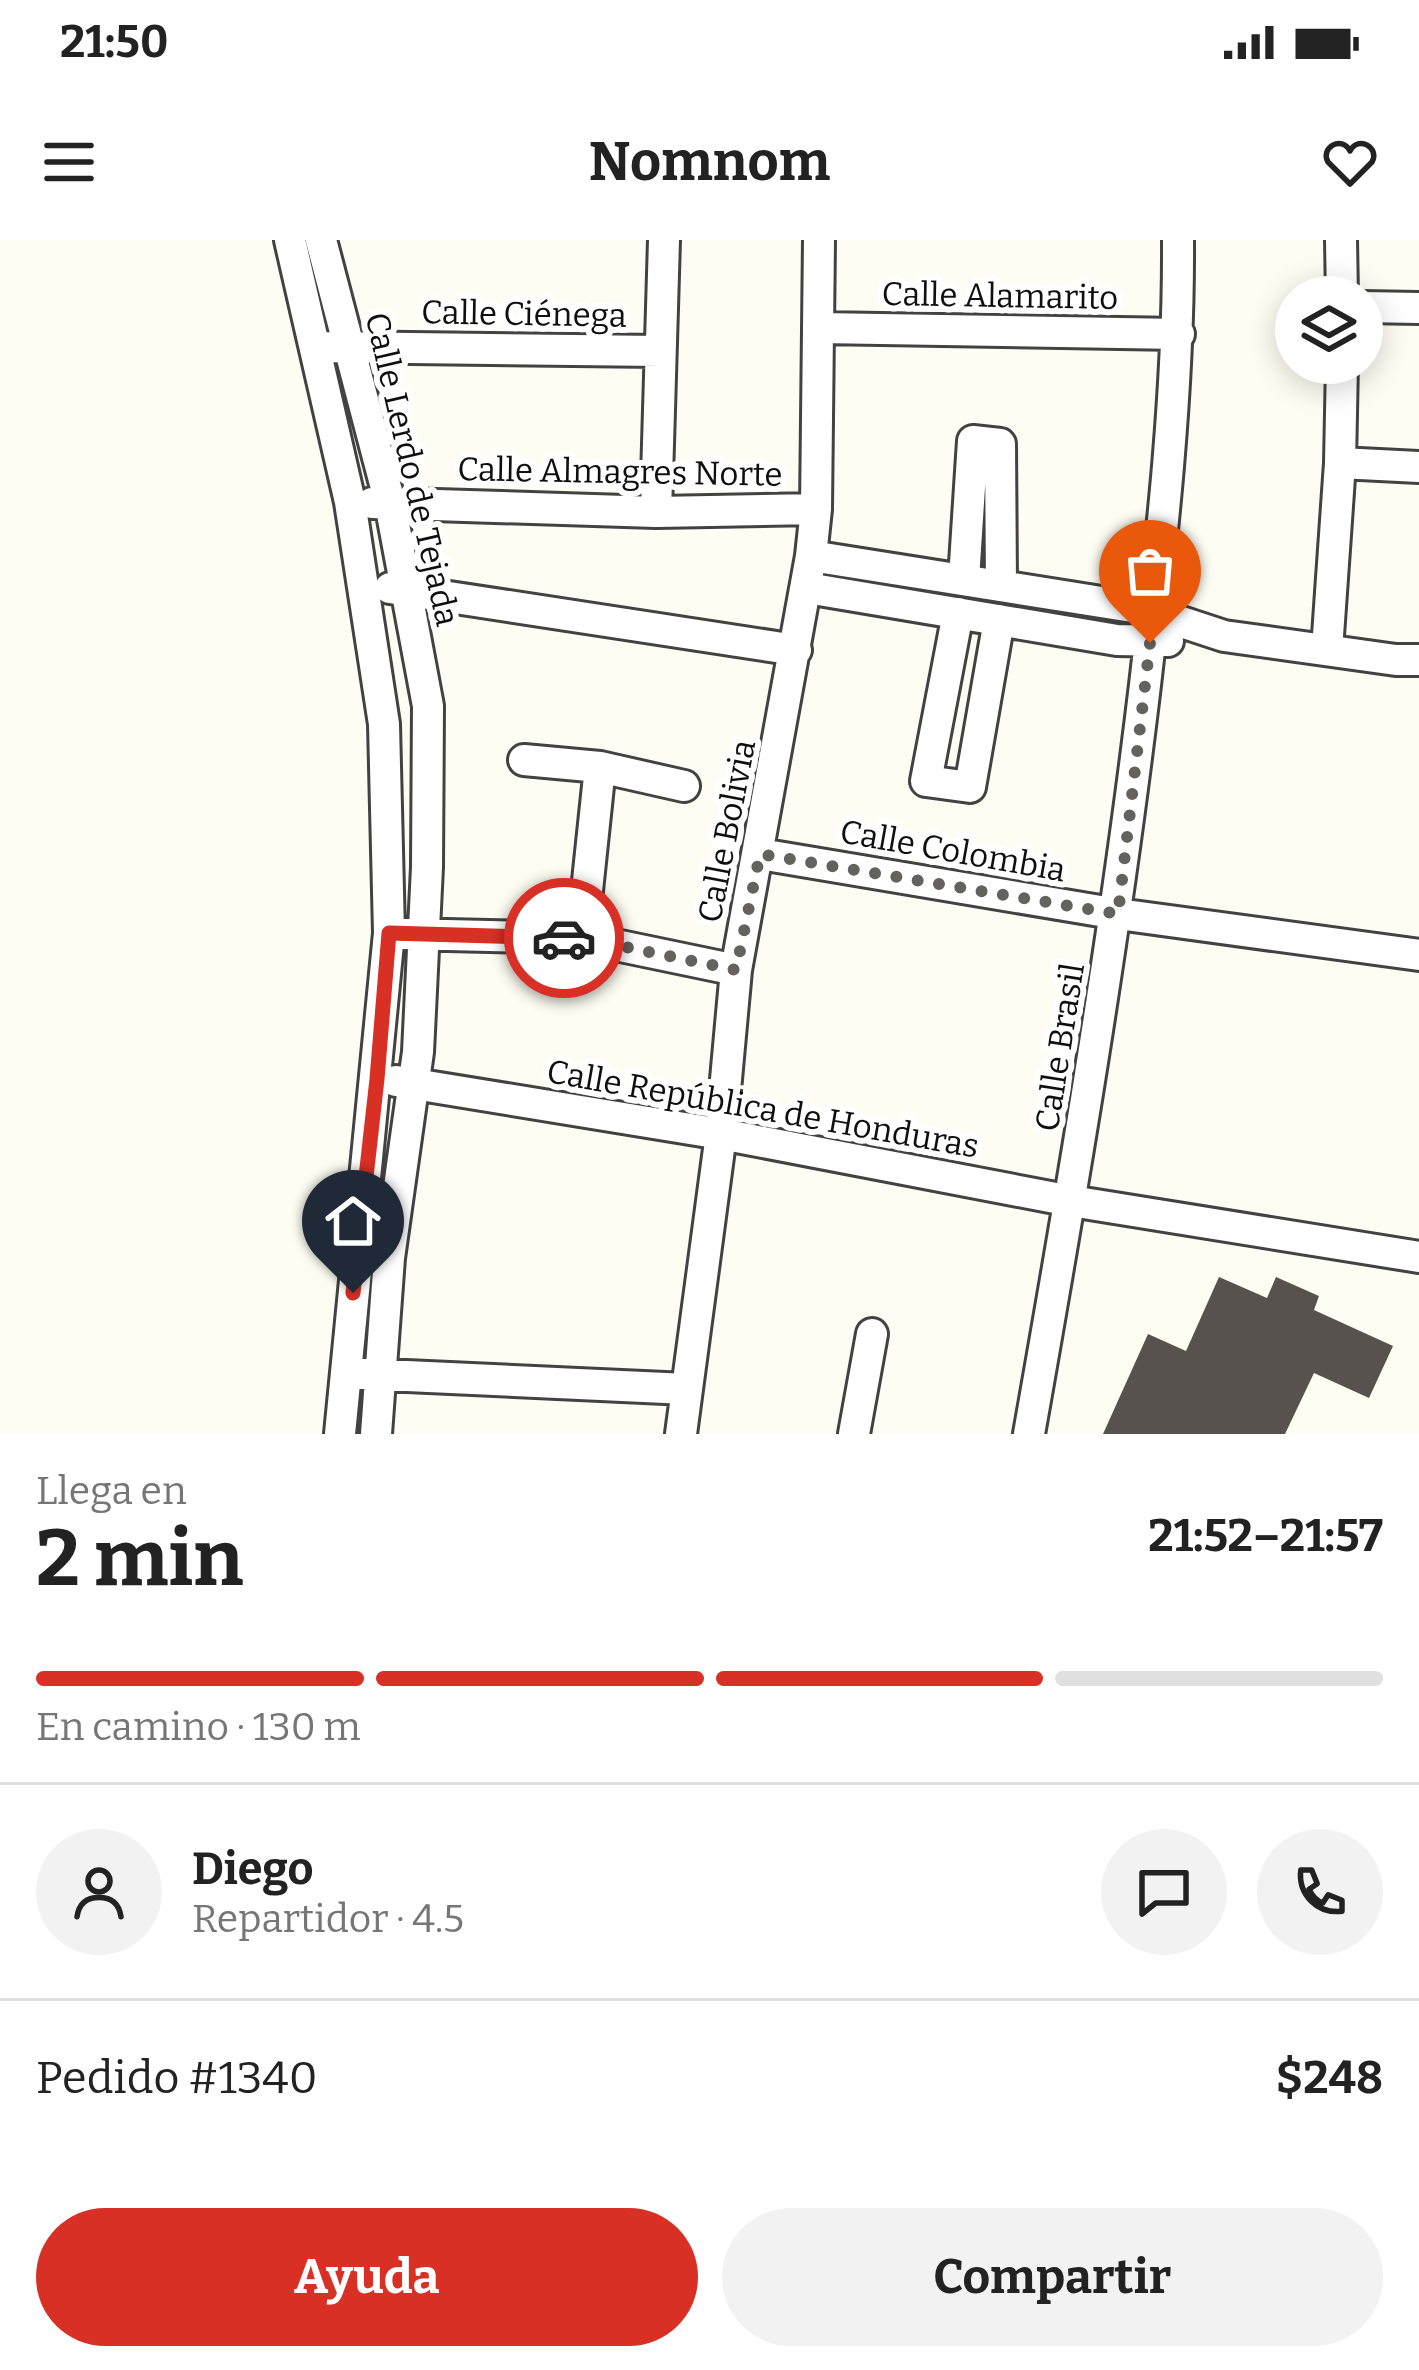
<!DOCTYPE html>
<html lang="es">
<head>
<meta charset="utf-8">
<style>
  body { margin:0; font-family:Bitter,serif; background:#f2f2f2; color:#222; height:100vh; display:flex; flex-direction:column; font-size:45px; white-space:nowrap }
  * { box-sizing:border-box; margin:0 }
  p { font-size:39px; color:#767676 }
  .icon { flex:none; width:66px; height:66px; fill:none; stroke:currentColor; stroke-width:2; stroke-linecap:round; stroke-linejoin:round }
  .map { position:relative; height:1194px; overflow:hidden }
  .panel { display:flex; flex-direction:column; background:#fff; flex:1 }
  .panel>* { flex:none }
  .buttons { position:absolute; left:1275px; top:36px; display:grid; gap:24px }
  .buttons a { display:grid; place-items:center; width:108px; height:108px; border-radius:50%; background:#fff; box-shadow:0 6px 30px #0003; font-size:60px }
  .pin { position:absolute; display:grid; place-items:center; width:102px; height:102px; color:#fff; margin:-123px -51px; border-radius:50% 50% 50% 0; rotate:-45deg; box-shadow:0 0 12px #0007 }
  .pin .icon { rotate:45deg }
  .courier { position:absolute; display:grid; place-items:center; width:120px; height:120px; margin:-60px; border:9px solid #d93025; border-radius:50%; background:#fff; color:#222; box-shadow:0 3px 15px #0007 }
  .overview em { font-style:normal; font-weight:700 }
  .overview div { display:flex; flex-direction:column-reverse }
  .overview { display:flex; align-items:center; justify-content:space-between; height:204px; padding:0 36px }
  h1 { font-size:78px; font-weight:700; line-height:90px }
  .bar { display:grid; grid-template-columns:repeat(4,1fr); gap:18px 12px; align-content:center; height:144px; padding:0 36px }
  .bar i { height:15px; border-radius:9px; background:#e0e0e0 }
  .bar .on { background:#d93025 }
  .bar p { grid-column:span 4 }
  .line { display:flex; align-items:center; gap:30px; padding:0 36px; border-top:3px solid #e0e0e0 }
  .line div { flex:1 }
  .round { display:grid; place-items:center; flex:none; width:126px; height:126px; border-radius:63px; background:#f2f2f2 }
  .button { display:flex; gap:24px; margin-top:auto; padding:24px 36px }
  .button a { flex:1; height:138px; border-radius:72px; background:#d93025; color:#fff; font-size:48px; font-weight:700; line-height:138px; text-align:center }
  .button a+a { background:#f2f2f2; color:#222 }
  .status { display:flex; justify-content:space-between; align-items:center; height:84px; padding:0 60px; background:#fff; direction:ltr }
  .status svg { height:33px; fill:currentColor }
  header { display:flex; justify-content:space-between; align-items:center; height:156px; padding:0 36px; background:#fff; font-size:54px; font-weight:700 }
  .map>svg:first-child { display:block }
</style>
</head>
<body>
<div class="status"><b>21:50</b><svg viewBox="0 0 49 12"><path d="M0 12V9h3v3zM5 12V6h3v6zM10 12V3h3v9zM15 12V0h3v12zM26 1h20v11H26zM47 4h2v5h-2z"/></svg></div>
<header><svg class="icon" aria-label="menu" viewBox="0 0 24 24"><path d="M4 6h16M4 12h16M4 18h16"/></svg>Nomnom<svg class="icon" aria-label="heart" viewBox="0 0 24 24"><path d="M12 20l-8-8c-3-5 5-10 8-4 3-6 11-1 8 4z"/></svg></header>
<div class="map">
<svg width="1419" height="1194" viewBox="0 0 1419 1194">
  <rect width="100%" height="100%" fill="#fefdf3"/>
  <path fill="#57524d" d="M1219 1037 1267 1058 1276 1037 1319 1056 1314 1070 1393 1106 1369 1158 1314 1133 1285 1194H1103L1148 1094 1186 1111Z"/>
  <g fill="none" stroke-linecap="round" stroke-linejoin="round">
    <defs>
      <path id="minor" d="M290 0 350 262 384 484 389 693 340 1194
        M321 0 390 263 428 466 427 627 418 812 389 1018 376 1194
        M1341 0 1342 57
        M1362 67 1419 68
        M820 88 1179 94
        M330 107 660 111
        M1340 223 1419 227
        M372 263 656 272 816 269
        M656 272 664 0
        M811 316 1139 368 1224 396 1396 420H1419
        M964 339 973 201 1000 204 1001 345
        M390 348 796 410
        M807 348 1117 400 1168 401
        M958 373 926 541 970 547 999 380
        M1327 410 1340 223 1342 123
        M524 520 600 527 684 546
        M760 614 1118 674 1419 715
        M404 694 582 698 736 730
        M582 698 600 527
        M396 841 721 894 1071 961 1419 1017
        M363 1134 687 1149
        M681 1194 721 894 736 730 811 316 816 269 819 0
        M854 1194 872 1094
        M1029 1194C1073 945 1115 697 1145 445 1162 298 1179 149 1178 0"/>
    </defs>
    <use href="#minor" stroke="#424242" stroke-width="36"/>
    <use href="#minor" stroke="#fff" stroke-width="30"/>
  </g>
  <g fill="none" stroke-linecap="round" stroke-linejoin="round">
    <path stroke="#63625f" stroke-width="12" stroke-dasharray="0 21.6" d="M564 698H582L736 730 760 614 1118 674 1150 403"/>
    <path stroke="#d93025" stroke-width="15" d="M353 1053 377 839 389 693 564 698"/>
  </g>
  <g text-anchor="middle" stroke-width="12" stroke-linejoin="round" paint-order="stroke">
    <g font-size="33" fill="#0f0f0f" stroke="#fff">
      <text transform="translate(1000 55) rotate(1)" y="12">Calle Alamarito</text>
      <text transform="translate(524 73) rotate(1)" y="12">Calle Ciénega</text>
      <text transform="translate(413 229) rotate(77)" y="12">Calle Lerdo de Tejada</text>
      <text transform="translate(620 231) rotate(1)" y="12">Calle Almagres Norte</text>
      <text transform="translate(726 591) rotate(-79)" y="12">Calle Bolivia</text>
      <text transform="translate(953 610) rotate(10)" y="12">Calle Colombia</text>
      <text transform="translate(1059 807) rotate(-81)" y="12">Calle Brasil</text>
      <text transform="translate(763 868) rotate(10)" y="12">Calle República de Honduras</text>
    </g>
  </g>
</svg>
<div class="buttons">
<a><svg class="icon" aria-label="layers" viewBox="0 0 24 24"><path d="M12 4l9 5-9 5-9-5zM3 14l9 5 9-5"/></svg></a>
</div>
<div class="pin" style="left:1150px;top:403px;background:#ea580c"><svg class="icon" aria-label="bag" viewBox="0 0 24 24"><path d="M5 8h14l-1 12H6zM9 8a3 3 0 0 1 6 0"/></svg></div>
<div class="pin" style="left:353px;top:1053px;background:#1f2937"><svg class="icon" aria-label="home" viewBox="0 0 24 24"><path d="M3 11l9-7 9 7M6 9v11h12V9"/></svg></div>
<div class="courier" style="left:564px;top:698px"><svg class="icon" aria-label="car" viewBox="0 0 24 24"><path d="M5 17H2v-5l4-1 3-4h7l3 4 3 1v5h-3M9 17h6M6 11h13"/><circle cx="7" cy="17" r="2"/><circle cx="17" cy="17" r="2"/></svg></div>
</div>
<section class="panel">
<div class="overview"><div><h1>2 min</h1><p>Llega en</p></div><em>21:52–21:57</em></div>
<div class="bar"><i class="on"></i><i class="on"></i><i class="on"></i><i></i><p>En camino · 130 m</p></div>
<div class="line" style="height:216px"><a class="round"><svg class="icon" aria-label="person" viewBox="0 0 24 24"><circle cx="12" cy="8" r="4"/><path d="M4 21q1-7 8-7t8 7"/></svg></a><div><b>Diego</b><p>Repartidor · 4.5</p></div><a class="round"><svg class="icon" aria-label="chat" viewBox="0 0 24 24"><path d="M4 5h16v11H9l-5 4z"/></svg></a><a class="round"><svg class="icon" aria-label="phone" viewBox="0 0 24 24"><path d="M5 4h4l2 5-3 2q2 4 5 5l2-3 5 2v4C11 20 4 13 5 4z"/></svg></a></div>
<div class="line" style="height:156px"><div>Pedido #1340</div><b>$248</b></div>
<div class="button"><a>Ayuda</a><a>Compartir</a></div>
</section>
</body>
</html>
